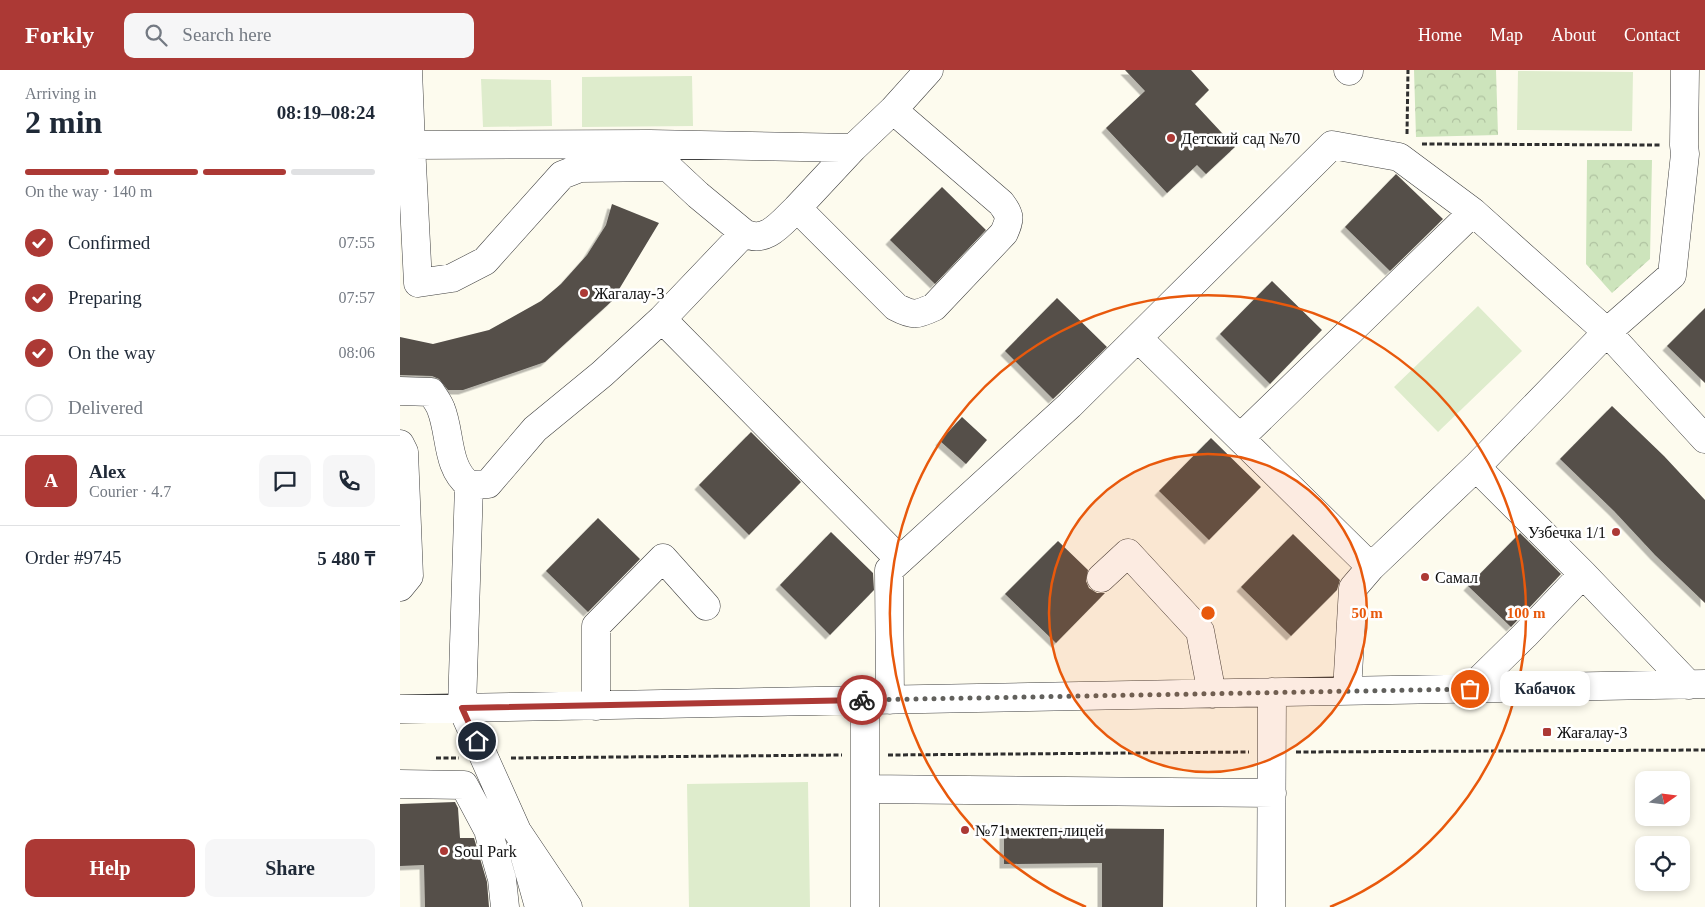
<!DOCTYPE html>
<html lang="en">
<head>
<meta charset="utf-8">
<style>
  body { margin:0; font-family:"Times New Roman",serif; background:#f6f6f7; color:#1f2937; height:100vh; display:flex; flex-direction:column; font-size:19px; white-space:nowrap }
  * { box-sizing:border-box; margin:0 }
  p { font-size:16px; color:#747a83 }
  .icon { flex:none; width:28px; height:28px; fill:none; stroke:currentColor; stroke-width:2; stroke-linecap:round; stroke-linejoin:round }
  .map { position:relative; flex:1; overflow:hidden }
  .sheet { display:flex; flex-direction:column; background:#fff; width:400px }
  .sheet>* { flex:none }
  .needle { width:32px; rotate:76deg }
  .tools { position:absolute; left:1235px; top:701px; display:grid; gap:10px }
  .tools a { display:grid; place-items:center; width:55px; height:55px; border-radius:10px; background:#fff; box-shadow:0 2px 8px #0003; font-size:25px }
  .pin { position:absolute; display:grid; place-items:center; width:42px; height:42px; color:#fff; margin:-21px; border:2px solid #fff; border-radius:50%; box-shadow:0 1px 5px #0007 }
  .courier { position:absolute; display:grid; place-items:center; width:50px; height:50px; margin:-25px; border:4px solid #ac3935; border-radius:50%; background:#fff; color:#222; box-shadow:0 1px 6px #0007 }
  .bubble { position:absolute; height:35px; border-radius:10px; background:#fff; box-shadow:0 2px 8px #0003; font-size:16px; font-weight:600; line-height:35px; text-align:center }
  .overview em { font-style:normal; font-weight:600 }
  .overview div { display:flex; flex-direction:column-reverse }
  .overview { display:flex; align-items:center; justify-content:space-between; height:85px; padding:0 25px }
  h1 { font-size:32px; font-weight:600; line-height:38px }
  .bar { display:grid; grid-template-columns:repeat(4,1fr); gap:8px 5px; align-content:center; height:60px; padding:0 25px }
  .bar i { height:6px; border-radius:4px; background:#e0e1e3 }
  .bar .on { background:#ac3935 }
  .bar p { grid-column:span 4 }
  .line { display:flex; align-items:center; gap:12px; padding:0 25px; border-top:1px solid #e0e1e3 }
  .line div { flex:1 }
  .round { display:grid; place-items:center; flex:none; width:52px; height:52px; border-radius:10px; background:#f6f6f7 }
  ol { padding:0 25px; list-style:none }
  li { display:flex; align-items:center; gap:15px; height:55px }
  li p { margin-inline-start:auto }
  li .icon { padding:5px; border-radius:50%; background:#ac3935; color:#fff; stroke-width:4 }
  li:last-child { color:#747a83 }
  li i { width:28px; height:28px; border:2px solid #e0e1e3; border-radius:50% }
  .cta { display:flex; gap:10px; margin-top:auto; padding:10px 25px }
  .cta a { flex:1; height:58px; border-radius:10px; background:#ac3935; color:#fff; font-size:20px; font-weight:600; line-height:58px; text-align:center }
  .cta a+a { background:#f6f6f7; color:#1f2937 }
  header { display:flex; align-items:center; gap:30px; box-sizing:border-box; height:70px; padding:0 25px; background:#ac3935; color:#fff }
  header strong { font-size:24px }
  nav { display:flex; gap:28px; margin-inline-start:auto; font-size:18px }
  .search { width:350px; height:45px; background:#f6f6f7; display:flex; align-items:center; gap:12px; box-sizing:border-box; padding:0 18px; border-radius:10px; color:#747a83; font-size:19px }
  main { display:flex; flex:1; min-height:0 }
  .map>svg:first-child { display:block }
</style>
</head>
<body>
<header>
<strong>Forkly</strong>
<div class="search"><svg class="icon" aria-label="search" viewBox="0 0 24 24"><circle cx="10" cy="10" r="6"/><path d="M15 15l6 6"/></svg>Search here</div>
<nav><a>Home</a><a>Map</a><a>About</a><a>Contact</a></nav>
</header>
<main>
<section class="sheet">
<div class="overview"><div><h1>2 min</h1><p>Arriving in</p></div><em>08:19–08:24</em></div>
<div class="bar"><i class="on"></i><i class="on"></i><i class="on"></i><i></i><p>On the way · 140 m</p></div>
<ol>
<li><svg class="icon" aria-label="check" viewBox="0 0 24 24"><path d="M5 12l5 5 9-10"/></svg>Confirmed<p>07:55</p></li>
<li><svg class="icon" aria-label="check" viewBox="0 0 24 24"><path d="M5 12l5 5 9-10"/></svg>Preparing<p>07:57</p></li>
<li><svg class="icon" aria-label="check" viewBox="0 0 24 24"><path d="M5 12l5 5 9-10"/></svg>On the way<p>08:06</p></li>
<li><i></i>Delivered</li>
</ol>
<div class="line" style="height:90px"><b class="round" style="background:#ac3935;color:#fff">A</b><div><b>Alex</b><p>Courier · 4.7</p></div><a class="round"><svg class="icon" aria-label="chat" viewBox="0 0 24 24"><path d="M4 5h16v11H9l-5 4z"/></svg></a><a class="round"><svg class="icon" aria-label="phone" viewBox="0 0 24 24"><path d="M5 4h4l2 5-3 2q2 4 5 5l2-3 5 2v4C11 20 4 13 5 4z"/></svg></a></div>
<div class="line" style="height:65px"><div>Order #9745</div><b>5 480 ₸</b></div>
<div class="cta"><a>Help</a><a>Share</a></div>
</section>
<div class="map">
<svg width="1305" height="837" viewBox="0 0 1305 837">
  <defs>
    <pattern id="park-crowns" width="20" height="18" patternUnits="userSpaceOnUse" patternTransform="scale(1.25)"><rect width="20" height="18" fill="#cde4bc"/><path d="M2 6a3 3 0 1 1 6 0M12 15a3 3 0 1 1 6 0" fill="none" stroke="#afc2a0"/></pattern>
    <filter id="shadow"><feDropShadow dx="-4.5" dy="4.5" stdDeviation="0" flood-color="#0004"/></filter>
  </defs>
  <rect width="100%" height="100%" fill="#fdfbee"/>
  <path fill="url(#park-crowns)" d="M1014 0H1096L1098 65 1016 67Z
    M1187 90H1252L1250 189 1212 223 1186 194Z"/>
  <path fill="#deeccc" d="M1118 1 1233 2 1232 61 1117 60Z
    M292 6 293 56 182 57V7Z
    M81 9 151 10 152 56 83 57Z
    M1078 236 1122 281 1038 362 994 317Z
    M408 712 410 837H289L287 714Z"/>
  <path fill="#544f4a" filter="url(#shadow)" d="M725 0H791L809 20 795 34 835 77 806 104 797 95 767 123 706 58 745 21Z
    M996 104 1043 149 990 201 945 157Z
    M542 117 586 160 535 214 490 170Z
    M212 134 259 153 212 231 145 292 63 320H48L39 309 32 306 0 305V267L33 274 89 260 141 231 161 214 187 185 206 155Z
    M872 211 922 260 870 314 820 264Z
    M657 228 707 277 653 329 605 281Z
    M1305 238V313L1267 276Z
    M1212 336 1264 386 1305 430V533L1255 485 1214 441 1160 389Z
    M562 347 587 370 566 394 540 371Z
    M351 362 401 412 349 465 299 415Z
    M811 368 861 417 809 470 759 421Z
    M198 448 240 489 188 542 146 501Z
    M431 462 473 503 474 520 430 565 380 515Z
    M1120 463 1161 504 1111 557 1068 516Z
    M893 464 940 510 937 520 891 566 841 517Z
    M658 471 688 500 686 511 689 518 697 523H705L656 573 605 524Z
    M55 732 58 738 60 768H74L87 812 89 837H25L24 795 0 796V734Z
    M604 758 764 759 763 837H702V793L604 794Z"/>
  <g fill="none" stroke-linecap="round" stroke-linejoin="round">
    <defs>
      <path id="minor" d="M8 0 11 75 250 74 453 78 493 40 529 0
        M948 0 949 1
        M11 75 18 213 52 208 85 191 162 105 180 98 268 97 298 125 344 163C366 175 382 152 397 138
        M453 78 397 138 496 237C513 246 517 245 534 237L604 163C610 149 611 146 601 133L493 40
        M262 249 500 490
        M738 268 971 497
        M0 321 31 322C34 327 39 333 41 339 51 364 46 397 69 415L88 414 135 359 202 304 262 249 344 163
        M840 368 1073 142 1207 262 1305 369
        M0 374 4 382 9 506 0 517
        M1076 397 1183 504 1289 615
        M69 415 62 638 117 761 168 837
        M701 508 728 483 800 561 812 624
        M1070 619 1125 565 1183 504
        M947 621 953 518 971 497 1076 397 1207 262 1272 205 1285 84 1284 75 1285 0
        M465 630V837
        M490 630 489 500 670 335 932 75 999 87 1073 142
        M196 636V556L263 488 306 536
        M0 639 1305 614
        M0 714 64 715 88 760 102 809 105 837
        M465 719 872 723
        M125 787 139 837
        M871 837 872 622"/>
    </defs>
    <use href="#minor" stroke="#404040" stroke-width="29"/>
    <path stroke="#2f2f2f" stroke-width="3" stroke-dasharray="5 2.5" stroke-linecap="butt" d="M1007 64 1008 0
      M1022 74 1260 75
      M896 682 1305 680
      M488 685 849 682
      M36 688H59
      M111 688 442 685"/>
    <use href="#minor" stroke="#fff" stroke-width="28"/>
  </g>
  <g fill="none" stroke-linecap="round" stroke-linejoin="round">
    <path stroke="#61605c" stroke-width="5" stroke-dasharray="0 9" d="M462 630 1070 619"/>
    <path stroke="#ac3935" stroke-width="6" d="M77 671 62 638 462 630"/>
  </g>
  <circle cx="808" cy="543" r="159" fill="#e8590c" fill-opacity=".12"/>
  <g fill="none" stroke="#e8590c" stroke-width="2.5">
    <circle cx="808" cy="543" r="159"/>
    <path d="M686 837A318 318 0 1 1 930 837"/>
  </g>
  <g fill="#ac3935" stroke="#fff" stroke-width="2">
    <circle cx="771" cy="68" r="5"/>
    <circle cx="184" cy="223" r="5"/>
    <circle cx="1216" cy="462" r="5"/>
    <circle cx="1025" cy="507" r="5"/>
    <rect x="1142" y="657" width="10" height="10" rx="2.5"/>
    <circle cx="565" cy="760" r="5"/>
    <circle cx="44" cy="781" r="5"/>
  </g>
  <g text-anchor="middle" stroke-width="5" stroke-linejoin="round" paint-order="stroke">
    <g font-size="16" fill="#0d0d0d" stroke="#fff" text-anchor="start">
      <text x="781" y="74">Детский сад №70</text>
      <text x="194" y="229">Жагалау-3</text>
      <text x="1206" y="468" text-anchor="end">Узбечка 1/1</text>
      <text x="1035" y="513">Самал</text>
      <text x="1157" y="668">Жағалау-3</text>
      <text x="575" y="766">№71 мектеп-лицей</text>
      <text x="54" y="787">Soul Park</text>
    </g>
  </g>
  <circle cx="808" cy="543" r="8" fill="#e8590c" stroke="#fff" stroke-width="2.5"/>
  <g font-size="15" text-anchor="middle" font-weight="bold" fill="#e8590c" stroke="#fff" stroke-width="5" stroke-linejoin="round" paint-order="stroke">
    <text x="967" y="548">50 m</text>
    <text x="1126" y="548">100 m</text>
  </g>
</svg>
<div class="tools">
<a><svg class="needle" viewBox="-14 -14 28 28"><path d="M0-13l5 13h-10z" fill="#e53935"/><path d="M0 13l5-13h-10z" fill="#747a83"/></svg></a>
<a><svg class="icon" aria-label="locate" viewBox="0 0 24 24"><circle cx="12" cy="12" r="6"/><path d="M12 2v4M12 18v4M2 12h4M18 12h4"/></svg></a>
</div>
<div class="pin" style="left:1070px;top:619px;background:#ea580c"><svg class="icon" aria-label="bag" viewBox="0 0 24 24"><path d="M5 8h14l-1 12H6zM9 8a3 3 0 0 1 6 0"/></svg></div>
<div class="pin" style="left:77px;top:671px;background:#1f2937"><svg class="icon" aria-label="home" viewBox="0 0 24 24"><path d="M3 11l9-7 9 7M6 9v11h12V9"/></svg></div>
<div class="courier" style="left:462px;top:630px"><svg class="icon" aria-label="bike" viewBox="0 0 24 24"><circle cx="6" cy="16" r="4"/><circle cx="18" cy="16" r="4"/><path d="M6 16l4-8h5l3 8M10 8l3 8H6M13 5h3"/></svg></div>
<div class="bubble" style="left:1100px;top:601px;width:90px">Кабачок</div>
</div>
</main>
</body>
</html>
